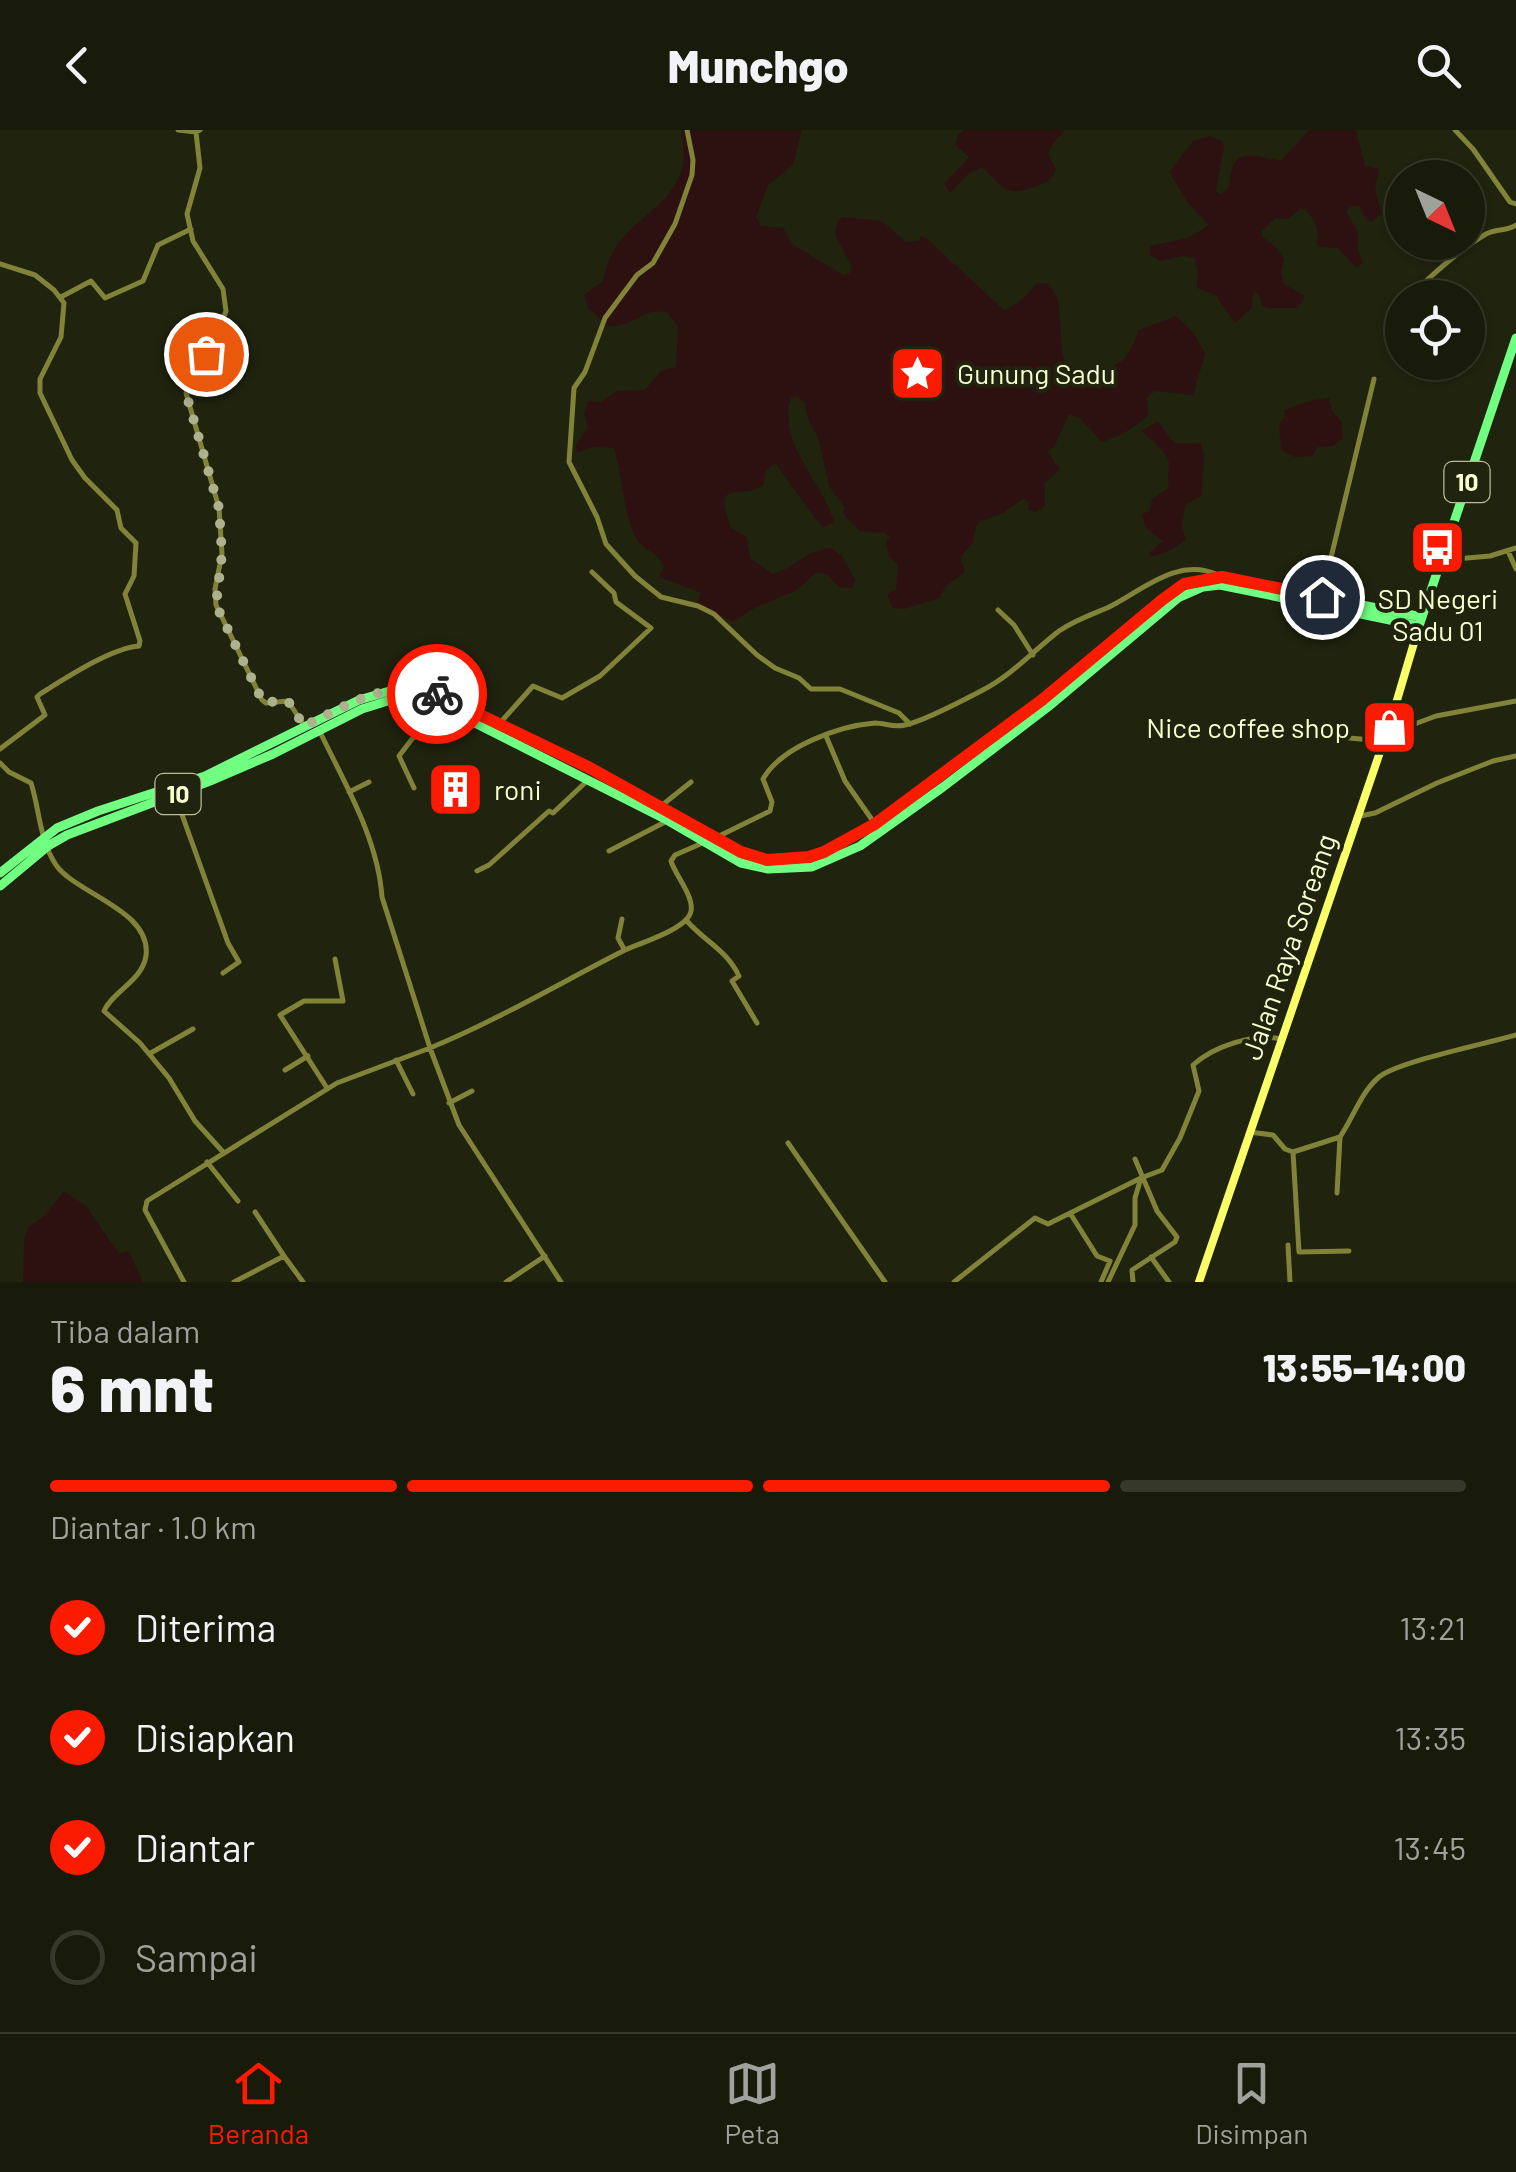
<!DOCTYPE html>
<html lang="id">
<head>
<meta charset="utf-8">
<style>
  body { margin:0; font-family:Barlow,sans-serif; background:#252718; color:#f1f3f6; height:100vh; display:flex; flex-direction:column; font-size:38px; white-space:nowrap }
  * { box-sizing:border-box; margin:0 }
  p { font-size:32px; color:#9fa19c }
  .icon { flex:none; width:55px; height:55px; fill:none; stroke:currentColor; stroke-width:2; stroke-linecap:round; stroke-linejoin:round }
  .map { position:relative; height:1152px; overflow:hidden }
  .details { display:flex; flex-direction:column; background:#181a0a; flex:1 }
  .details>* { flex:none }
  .needle { width:65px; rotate:137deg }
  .tools { position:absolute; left:1385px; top:30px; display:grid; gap:20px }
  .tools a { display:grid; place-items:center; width:100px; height:100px; border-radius:50%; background:#181a0a; box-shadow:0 2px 8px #0004,0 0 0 2px #36382b; font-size:50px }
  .pin { position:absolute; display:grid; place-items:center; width:85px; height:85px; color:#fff; margin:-42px; border:5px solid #fff; border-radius:50%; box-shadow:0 2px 10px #0007 }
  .courier { position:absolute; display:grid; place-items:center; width:100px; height:100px; margin:-50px; border:8px solid #fb1b00; border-radius:50%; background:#fff; color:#222; box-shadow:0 2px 12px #0007 }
  .head em { font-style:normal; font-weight:800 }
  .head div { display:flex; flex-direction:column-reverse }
  .head { display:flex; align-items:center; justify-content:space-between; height:170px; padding:0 50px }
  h1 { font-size:65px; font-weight:800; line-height:75px }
  .bar { display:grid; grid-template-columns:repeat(4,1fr); gap:15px 10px; align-content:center; height:120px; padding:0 50px }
  .bar i { height:12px; border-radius:8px; background:#36382b }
  .bar .selected { background:#fb1b00 }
  .bar p { grid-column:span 4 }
  ol { padding:0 50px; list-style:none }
  li { display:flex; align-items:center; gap:30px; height:110px }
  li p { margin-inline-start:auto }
  li .icon { padding:10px; border-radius:50%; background:#fb1b00; color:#fff; stroke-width:4 }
  li:last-child { color:#9fa19c }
  li i { width:55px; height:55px; border:5px solid #36382b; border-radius:50% }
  header { display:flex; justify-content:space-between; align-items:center; height:130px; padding:0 50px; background:#181a0a; font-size:45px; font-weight:800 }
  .tab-bar { display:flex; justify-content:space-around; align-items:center; height:140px; border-top:2px solid #36382b; background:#181a0a; font-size:28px; color:#9fa19c }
  .tab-bar a { display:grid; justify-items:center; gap:5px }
  .tab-bar .selected { color:#fb1b00 }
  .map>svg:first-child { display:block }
</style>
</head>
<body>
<header><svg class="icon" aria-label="back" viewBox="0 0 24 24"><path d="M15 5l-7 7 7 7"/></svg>Munchgo<svg class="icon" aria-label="search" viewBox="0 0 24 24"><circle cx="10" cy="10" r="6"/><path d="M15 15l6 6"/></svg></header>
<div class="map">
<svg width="1516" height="1152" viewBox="0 0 1516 1152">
  <rect width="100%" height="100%" fill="#20230e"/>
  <path fill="#2d1111" d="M681 0H802L793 35 768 55 756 87 761 96 783 98 792 114 843 145 850 143 852 137 835 104 838 90 843 87 882 91 906 112 919 111 921 106 927 109 1005 181 1024 168 1037 153 1050 154 1058 169 1063 228 1096 258 1101 259 1103 239C1127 234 1131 221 1139 200L1176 186 1194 203 1205 224 1193 265 1155 261 1147 268 1148 285C1136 297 1118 307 1102 312L1080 288 1069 284 1054 317 1047 321 1060 339 1045 353V376L1036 382 1028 380 1029 372 1024 368 1003 383 981 391 976 396 973 413 960 427 965 442 945 457 939 468 904 479 893 478 887 464 896 460 898 434 889 427 886 411 891 408 884 403 859 401 843 383 845 378 829 356 818 307 809 292 805 274 797 266 791 268C777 313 822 351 834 392L824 397 818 392 775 333 766 341 763 356C737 371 713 346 731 398L746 406 751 429 773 444C800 436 801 421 832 418L842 426 855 450 852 458 839 457 827 444 815 443 797 460 756 477 733 492 697 473 701 463 659 447 664 437C659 422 643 421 636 408 622 379 623 348 614 318L595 317 577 322 576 315 588 298 584 283 588 271 601 272 617 261 645 260 661 241 676 237 678 197 668 183C642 176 635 198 608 196L588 178 584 165 603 151C614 79 700 82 681 0Z
    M964 0H1065L1053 13 1048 24 1056 39C1052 49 1049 51 1039 55 1007 68 1005 60 982 37L968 44 950 63 944 54 969 27 955 15 958 5Z
    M1309 0H1356L1365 36 1379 39 1375 58 1381 84 1371 92 1365 89 1359 75 1350 77 1346 82 1358 102V121L1363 133 1356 138 1338 118 1320 117 1317 113C1320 97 1314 87 1301 78L1288 89 1275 88 1262 101V107L1277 118 1284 130 1281 142 1284 154 1305 166 1298 178H1267L1262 175 1258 163 1253 162 1252 178 1235 193 1215 165 1197 158 1198 142 1195 129 1183 126 1160 131 1150 125V116L1188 108 1209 95 1188 73 1169 42 1193 11 1209 6 1222 11 1224 16 1216 61 1221 65 1230 56C1229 16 1254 25 1281 31Z
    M1329 268 1332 281 1342 292 1343 308 1333 316 1318 317 1312 326 1295 327 1281 320 1279 294 1285 287 1284 280 1313 270Z
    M1158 291 1174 313 1201 314 1204 327 1201 366 1185 375 1182 397 1186 410 1169 421 1151 427 1149 423 1163 411 1145 397 1142 384 1150 381 1152 369 1169 358C1167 349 1169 342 1169 333 1168 322 1150 309 1142 301Z
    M64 1061 86 1076 119 1124 128 1120 143 1152H23L24 1111 28 1097 43 1087Z"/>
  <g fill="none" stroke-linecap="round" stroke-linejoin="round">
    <path stroke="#808338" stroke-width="5" d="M178 0 196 2
      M200 0 196 2 200 38 187 84 193 111 223 159 226 181 215 210 194 242 186 263 219 378 222 424 215 459 216 475 262 570 266 573 288 571 305 597
      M687 0 693 30 692 45 675 94 653 133 637 145 605 188 585 242 574 258 569 332 597 387 606 414 635 446 661 467 698 476 714 484 757 525 775 538 799 548 811 559H840L899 583 910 594
      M1455 0 1473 19 1510 72 1516 74
      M0 134 35 145 54 160 64 173 61 207 40 249V263L72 330 85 348 117 380 121 398 136 413 134 446 125 464 140 511 139 516C111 518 64 549 40 564L37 567 45 585 0 619
      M1427 150C1446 133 1464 117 1486 104 1497 98 1505 102 1516 95
      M61 167 91 151 105 168 143 151 158 115 191 99
      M1508 421 1516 439
      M1444 430 1490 426 1516 418
      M1322 465 1374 249
      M998 480 1014 495 1033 525
      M1392 587 1412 595 1436 586 1516 571
      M499 594 533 556 562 568 600 546 651 498 616 472 614 463 592 442
      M320 602C345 654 378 709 382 767L430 918C498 890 560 853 625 820 640 813 688 799 691 781 694 766 675 745 671 731L675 725 705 712
      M826 606 845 651 875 694
      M1338 607 1383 611
      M0 633 9 642 31 653C40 681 39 709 56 735 76 764 152 780 146 826 142 851 113 861 104 881L140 913 169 948 195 991 224 1023
      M414 658 399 626 412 609 451 581
      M349 662 369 652
      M175 665 228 813 239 832 223 843
      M661 676 691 652
      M1360 686 1375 683 1437 653 1493 631 1516 626
      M715 708 770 681 772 672 763 649C781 617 838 596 875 593 885 593 894 598 905 595 924 591 962 571 981 561 1011 546 1033 521 1059 501 1075 490 1090 485 1107 478 1142 461 1177 426 1218 445
      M609 721 665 692
      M477 741 489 735 549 681 553 683 587 651
      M622 789 618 808 624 819
      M686 790C705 812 726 819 739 846L732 851 757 893
      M149 924 193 899
      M396 930 413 964
      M285 940 308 926
      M327 958 280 885 304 871H343L335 829
      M449 973 472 961
      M1249 1002 1273 1005 1285 1019 1293 1022 1340 1007C1353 988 1361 962 1379 947 1400 931 1486 914 1516 905
      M788 1013 885 1152
      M1293 1022 1299 1122 1349 1121
      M207 1032 238 1071
      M1337 1063 1340 1007
      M255 1082 284 1126
      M1070 1083 1097 1126 1110 1131 1101 1152
      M1288 1115 1290 1152
      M1151 1127 1169 1152
      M184 1152 145 1080 147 1071 337 953 430 918 459 995 561 1152
      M234 1152 284 1126 303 1152
      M506 1152 545 1126
      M954 1152 1035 1088 1048 1094 1141 1048
      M1108 1152 1135 1095V1068L1141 1048 1162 1040 1180 1008 1199 961 1193 935C1214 916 1254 903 1281 909
      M1133 1152 1132 1140 1175 1112 1177 1107 1157 1081 1135 1029"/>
    <path stroke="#faff67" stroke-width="8" d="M1199 1152 1392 587 1419 496"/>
    <path stroke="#70ff80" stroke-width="9" d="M0 743 57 698 98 681 205 646 359 570 403 557 436 564 590 638 741 722 767 729 809 727 825 723 875 694 1042 570 1184 454 1222 447 1422 487
      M0 756 48 716 67 705 210 651 273 624 362 579 407 565 425 568 451 581 667 690 741 733 768 739 812 737 860 716 943 657 1048 577 1178 468 1203 457 1220 455 1419 496 1516 208"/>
  </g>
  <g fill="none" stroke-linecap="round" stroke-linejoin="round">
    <path stroke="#adb28c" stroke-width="10" stroke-dasharray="0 18" d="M206 224 188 252 186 263 219 378 222 424 216 475 262 570 266 572 288 571 304 596C347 576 389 547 437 564"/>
    <path stroke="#fb1b00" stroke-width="12" d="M437 564 590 638 741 722 767 730 809 727 824 722 875 694 1042 570 1162 470 1184 454 1222 447 1322 467"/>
  </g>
  <defs>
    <symbol id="sight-square" viewBox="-11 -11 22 22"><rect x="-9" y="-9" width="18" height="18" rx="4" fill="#fb1b00" stroke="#20230e"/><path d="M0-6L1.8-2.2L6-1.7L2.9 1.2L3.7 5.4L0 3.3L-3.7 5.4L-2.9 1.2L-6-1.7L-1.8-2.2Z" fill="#fff"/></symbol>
    <symbol id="bus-square" viewBox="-11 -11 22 22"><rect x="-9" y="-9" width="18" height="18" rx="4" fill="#fb1b00" stroke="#20230e"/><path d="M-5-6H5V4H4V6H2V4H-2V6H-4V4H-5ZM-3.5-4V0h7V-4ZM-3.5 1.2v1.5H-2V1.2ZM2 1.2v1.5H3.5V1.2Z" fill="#fff"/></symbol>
    <symbol id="shop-square" viewBox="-11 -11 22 22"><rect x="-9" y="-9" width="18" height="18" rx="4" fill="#fb1b00" stroke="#20230e"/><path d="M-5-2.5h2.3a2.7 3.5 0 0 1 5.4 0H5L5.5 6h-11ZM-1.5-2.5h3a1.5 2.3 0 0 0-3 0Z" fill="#fff"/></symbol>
    <symbol id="building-square" viewBox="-11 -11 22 22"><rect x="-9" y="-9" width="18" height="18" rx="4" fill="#fb1b00" stroke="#20230e"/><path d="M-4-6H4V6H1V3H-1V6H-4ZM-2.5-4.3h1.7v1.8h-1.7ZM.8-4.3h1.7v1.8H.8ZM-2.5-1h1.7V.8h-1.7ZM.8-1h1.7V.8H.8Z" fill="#fff"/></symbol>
  </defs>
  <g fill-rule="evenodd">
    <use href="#sight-square" x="886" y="212" width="63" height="63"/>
    <use href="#bus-square" x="1406" y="386" width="63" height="63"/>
    <use href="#shop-square" x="1358" y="566" width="63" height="63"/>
    <use href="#building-square" x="424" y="628" width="63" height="63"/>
  </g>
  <g text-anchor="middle" stroke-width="8" stroke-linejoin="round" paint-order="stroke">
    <g fill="#20230e" stroke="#b8bd96" stroke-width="2.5">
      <rect x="1444.5" y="332" width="45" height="40" rx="8"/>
      <rect x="155.5" y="644" width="45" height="40" rx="8"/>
    </g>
    <g font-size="25" font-weight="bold" fill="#f9ffd0">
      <text x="1467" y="361">10</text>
      <text x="178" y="673">10</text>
    </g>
    <g font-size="28" fill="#f9ffd0" stroke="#20230e" text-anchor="start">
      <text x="957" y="254">Gunung Sadu</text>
      <text x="1438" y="479" text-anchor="middle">SD Negeri<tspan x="1438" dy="32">Sadu 01</tspan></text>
      <text x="1350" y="608" text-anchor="end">Nice coffee shop</text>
      <text x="494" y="670">roni</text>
    </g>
    <g font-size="28" fill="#f9ffd0" stroke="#20230e">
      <text transform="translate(1289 817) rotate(-71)" y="10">Jalan Raya Soreang</text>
    </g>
  </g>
</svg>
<div class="tools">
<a><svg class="needle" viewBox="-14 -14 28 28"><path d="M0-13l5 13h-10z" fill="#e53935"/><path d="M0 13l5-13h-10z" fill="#9fa19c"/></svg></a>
<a><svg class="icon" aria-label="locate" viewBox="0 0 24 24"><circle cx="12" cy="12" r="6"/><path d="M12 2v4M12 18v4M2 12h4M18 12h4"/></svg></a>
</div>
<div class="pin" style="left:206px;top:224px;background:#ea580c"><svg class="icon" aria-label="bag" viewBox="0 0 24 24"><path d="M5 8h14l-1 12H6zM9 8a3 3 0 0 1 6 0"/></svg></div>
<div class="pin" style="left:1322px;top:467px;background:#1f2937"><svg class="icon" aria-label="home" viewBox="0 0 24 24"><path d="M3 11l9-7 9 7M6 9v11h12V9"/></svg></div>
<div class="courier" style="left:437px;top:564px"><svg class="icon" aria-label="bike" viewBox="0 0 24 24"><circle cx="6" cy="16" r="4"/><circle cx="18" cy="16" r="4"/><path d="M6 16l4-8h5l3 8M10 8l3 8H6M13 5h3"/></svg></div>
</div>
<section class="details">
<div class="head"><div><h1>6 mnt</h1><p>Tiba dalam</p></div><em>13:55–14:00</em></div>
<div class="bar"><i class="selected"></i><i class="selected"></i><i class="selected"></i><i></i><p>Diantar · 1.0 km</p></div>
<ol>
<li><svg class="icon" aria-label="check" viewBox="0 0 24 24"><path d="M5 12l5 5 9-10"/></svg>Diterima<p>13:21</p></li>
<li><svg class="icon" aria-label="check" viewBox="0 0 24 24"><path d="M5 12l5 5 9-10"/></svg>Disiapkan<p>13:35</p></li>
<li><svg class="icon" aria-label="check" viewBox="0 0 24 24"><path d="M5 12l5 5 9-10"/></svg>Diantar<p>13:45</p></li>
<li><i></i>Sampai</li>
</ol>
</section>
<nav class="tab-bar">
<a class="selected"><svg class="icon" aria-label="home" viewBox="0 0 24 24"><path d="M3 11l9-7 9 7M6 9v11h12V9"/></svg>Beranda</a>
<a><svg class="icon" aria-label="map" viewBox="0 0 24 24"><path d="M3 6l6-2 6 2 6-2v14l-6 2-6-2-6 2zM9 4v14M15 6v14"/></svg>Peta</a>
<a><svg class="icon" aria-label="saved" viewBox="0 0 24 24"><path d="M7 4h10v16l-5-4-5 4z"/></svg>Disimpan</a>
</nav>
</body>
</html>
